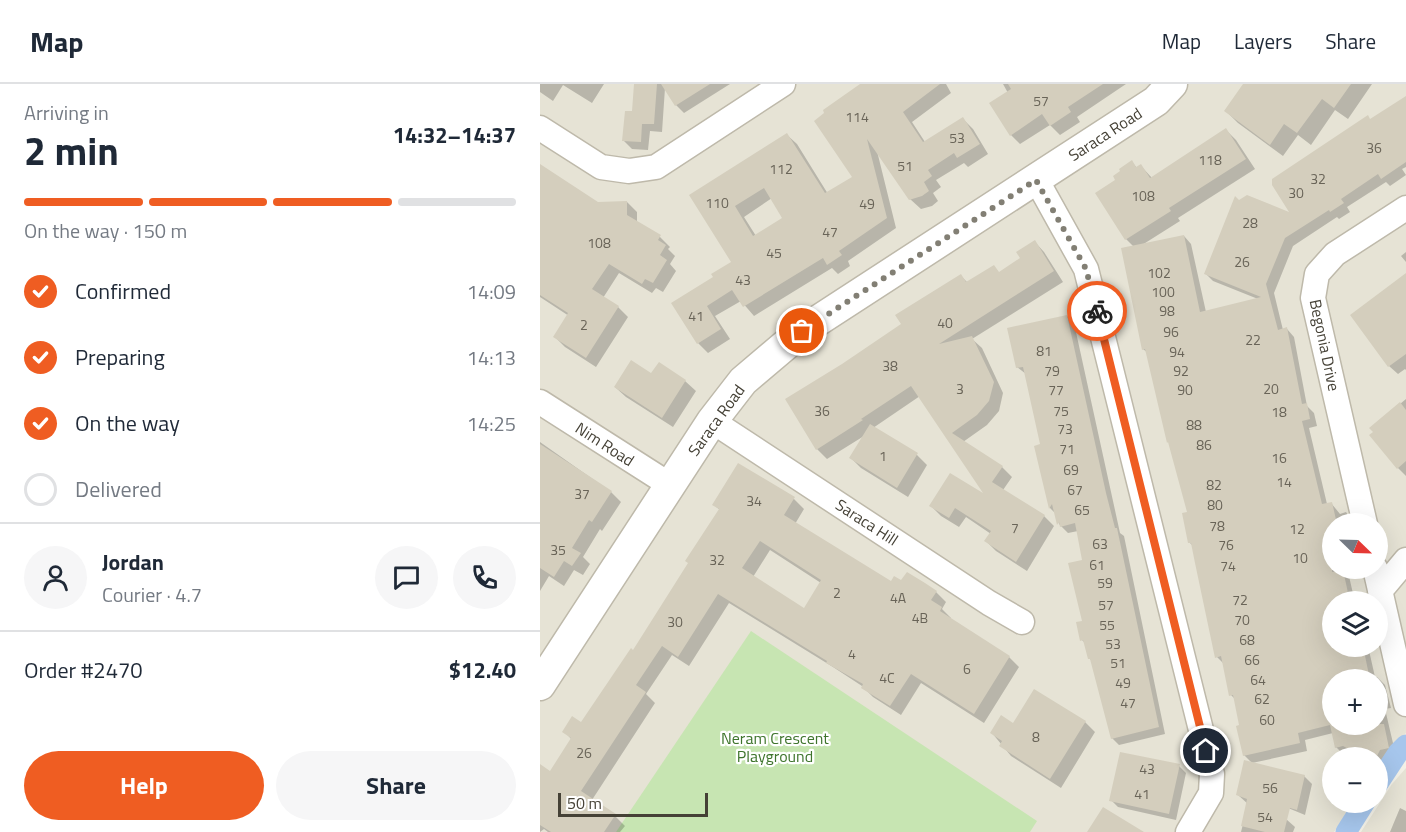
<!DOCTYPE html>
<html lang="en">
<head>
<meta charset="utf-8">
<style>
  body { margin:0; font-family:"Titillium Web",sans-serif; background:#f6f6f7; color:#1f2937; height:100vh; display:flex; flex-direction:column; font-size:22px; white-space:nowrap }
  * { box-sizing:border-box; margin:0 }
  p { font-size:20px; color:#747a83 }
  .icon { flex:none; width:33px; height:33px; fill:none; stroke:currentColor; stroke-width:2; stroke-linecap:round; stroke-linejoin:round }
  .map { position:relative; flex:1; overflow:hidden }
  .side { display:flex; flex-direction:column; background:#fff; width:540px }
  .side>* { flex:none }
  .needle { width:39px; rotate:113deg }
  .controls { position:absolute; left:782px; top:429px; display:grid; gap:12px }
  .controls a { display:grid; place-items:center; width:66px; height:66px; border-radius:50%; background:#fff; box-shadow:0 6px 24px #0002; font-size:30px }
  .scale { position:absolute; left:18px; bottom:15px; width:150px; box-sizing:border-box; padding-left:6px; border:3px solid #454136; border-top:0; font-size:16px; line-height:21px; white-space:nowrap; color:#454136; -webkit-text-stroke:4px #fff; paint-order:stroke }
  .pin { position:absolute; display:grid; place-items:center; width:51px; height:51px; color:#fff; margin:-26px; border:3px solid #fff; border-radius:50%; box-shadow:0 2px 6px #0007 }
  .courier { position:absolute; display:grid; place-items:center; width:60px; height:60px; margin:-30px; border:4px solid #ef5d22; border-radius:50%; background:#fff; color:#222; box-shadow:0 2px 8px #0007 }
  .headline em { font-style:normal; font-weight:700 }
  .headline div { display:flex; flex-direction:column-reverse }
  .headline { display:flex; align-items:center; justify-content:space-between; height:102px; padding:0 24px }
  h1 { font-size:39px; font-weight:700; line-height:45px }
  .bar { display:grid; grid-template-columns:repeat(4,1fr); gap:9px 6px; align-content:center; height:72px; padding:0 24px }
  .bar i { height:8px; border-radius:4px; background:#e0e1e3 }
  .bar .selected { background:#ef5d22 }
  .bar p { grid-column:span 4 }
  .line { display:flex; align-items:center; gap:15px; padding:0 24px; border-top:2px solid #e0e1e3 }
  .line div { flex:1 }
  .round { display:grid; place-items:center; flex:none; width:63px; height:63px; border-radius:32px; background:#f6f6f7 }
  ol { padding:0 24px; list-style:none }
  li { display:flex; align-items:center; gap:18px; height:66px }
  li p { margin-inline-start:auto }
  li .icon { padding:6px; border-radius:50%; background:#ef5d22; color:#fff; stroke-width:4 }
  li:last-child { color:#747a83 }
  li i { width:33px; height:33px; border:3px solid #e0e1e3; border-radius:50% }
  .primary-button { display:flex; gap:12px; margin-top:auto; padding:12px 24px }
  .primary-button a { flex:1; height:69px; border-radius:36px; background:#ef5d22; color:#fff; font-size:24px; font-weight:700; line-height:69px; text-align:center }
  .primary-button a+a { background:#f6f6f7; color:#1f2937 }
  header { display:flex; align-items:center; gap:36px; box-sizing:border-box; height:84px; padding:0 30px; background:#fff; border-bottom:2px solid #e0e1e3 }
  header strong { font-size:28px }
  nav { display:flex; gap:33px; margin-inline-start:auto; font-size:21px }
  main { display:flex; flex:1; min-height:0 }
  .map>svg:first-child { display:block }
</style>
</head>
<body>
<header>
<strong>Map</strong>
<nav><a>Map</a><a>Layers</a><a>Share</a></nav>
</header>
<main>
<section class="side">
<div class="headline"><div><h1>2 min</h1><p>Arriving in</p></div><em>14:32–14:37</em></div>
<div class="bar"><i class="selected"></i><i class="selected"></i><i class="selected"></i><i></i><p>On the way · 150 m</p></div>
<ol>
<li><svg class="icon" aria-label="check" viewBox="0 0 24 24"><path d="M5 12l5 5 9-10"/></svg>Confirmed<p>14:09</p></li>
<li><svg class="icon" aria-label="check" viewBox="0 0 24 24"><path d="M5 12l5 5 9-10"/></svg>Preparing<p>14:13</p></li>
<li><svg class="icon" aria-label="check" viewBox="0 0 24 24"><path d="M5 12l5 5 9-10"/></svg>On the way<p>14:25</p></li>
<li><i></i>Delivered</li>
</ol>
<div class="line" style="height:108px"><a class="round"><svg class="icon" aria-label="person" viewBox="0 0 24 24"><circle cx="12" cy="8" r="4"/><path d="M4 21q1-7 8-7t8 7"/></svg></a><div><b>Jordan</b><p>Courier · 4.7</p></div><a class="round"><svg class="icon" aria-label="chat" viewBox="0 0 24 24"><path d="M4 5h16v11H9l-5 4z"/></svg></a><a class="round"><svg class="icon" aria-label="phone" viewBox="0 0 24 24"><path d="M5 4h4l2 5-3 2q2 4 5 5l2-3 5 2v4C11 20 4 13 5 4z"/></svg></a></div>
<div class="line" style="height:78px"><div>Order #2470</div><b>$12.40</b></div>
<div class="primary-button"><a>Help</a><a>Share</a></div>
</section>
<div class="map">
<svg width="866" height="748" viewBox="0 0 866 748">
  <rect width="100%" height="100%" fill="#f3f1e7"/>
  <path fill="#e6e3d5" fill-rule="evenodd" d="M0 0H866V649L837 683V674H792V718L813 719 794 748H0ZM792 440H837V484H792ZM792 518H837V562H792ZM792 596H837V640H792Z
    M866 684V748H821L852 700Z"/>
  <path fill="#c7e5b2" d="M211 547 497 737 490 748H76Z"/>
  <path fill="#0003" fill-rule="evenodd" d="M0 0H64L52 19 23 1 13 17 0 8Z
    M95 0H190L144 29 136 21 125 4 122 48 110 47 108 66 92 65 84 57 93 29Z
    M327 0H406L411 9 372 38 385 58 423 35 433 45 448 70 428 83 424 79 396 96 401 103 393 109 398 117 392 122 381 125 370 115 337 67 356 144 308 177 310 182 298 190 292 184 214 232 201 217 175 232 190 255 168 269 158 259 133 219 175 193 193 178 151 111 247 51 257 60 288 110 314 93ZM232 114 244 134 216 152 204 133Z
    M463 0H586L537 33 540 38 520 51 510 41 480 60 471 51 468 9Z
    M705 0H832L808 35 795 26 771 61 758 51 743 72 698 39 686 27Z
    M866 15V83L862 85 866 91 850 102 846 98 807 123 810 128 799 135 797 133 753 162 734 209 743 246 747 245 754 253 767 322 774 329 777 342 769 344 787 420 791 419 800 430 806 428 814 440H792V484H811L812 487 808 488 815 518H792V562H828L835 593H837L845 601 851 624 845 625 856 672 848 674 842 685 837 682V674H820L812 669 804 671 796 663 793 649 765 656 767 667 712 679 704 671 696 616 691 611 685 581 677 573 653 462 650 459 649 429 608 269 603 265 594 163 586 155 577 97 592 78 597 84 601 82 612 94 686 46 696 56 715 85 638 134 640 137 602 161 644 152 651 160 666 228 718 215 673 197 665 189 699 118 753 131ZM792 596H837V640H792Z
    M0 92 58 119 87 118 97 128V139L120 153 130 163 128 165 135 172 130 180 136 187 123 208 116 204 112 209 79 189 63 214 78 223 88 233 56 283 25 263 15 253 29 232 0 213Z
    M494 157 504 168 523 198 432 255 442 264 463 309 459 327 447 341 423 358 462 383 472 393 463 406 504 432 514 442 487 487 456 467 446 457 451 450 426 433 419 443 401 432 391 422 448 414 380 312 333 344 377 371 387 381 368 413 321 384 311 374 324 352 287 375 277 365 303 281 363 241 421 192 428 199 460 189 482 175Z
    M866 168V178L861 172Z
    M866 191V286L865 285 858 290 849 282Z
    M527 232 534 239 573 417 580 449 584 452 625 650 579 661 572 654 553 578 549 574 546 560 542 556 544 538V477L538 447 528 449 519 440 516 430 510 424 496 363 502 361 486 290 477 283Z
    M112 291 145 297 156 307 133 343 86 313 75 303Z
    M866 315V392L858 384 831 344Z
    M0 358 71 408 81 418 62 447 60 445 43 473 50 480 43 491 34 486 24 502 9 492 0 507Z
    M254 415 264 425 255 440 351 499 362 498 367 490 396 508 406 518 402 525 411 534 410 536 469 573 479 583 444 639 381 599 361 631 333 613 322 602 293 583 189 519 149 582 132 571 106 610 115 619 52 716 75 732 85 742 80 748H8L4 745 0 748V682L11 689 32 656 24 647 41 640 93 568 150 479 180 426 174 421ZM230 466 281 499 264 526 213 493Z
    M545 638 555 648 521 704 471 672 452 649 474 641Z
    M639 682 646 689 636 736 578 723 571 716Z
    M764 692 772 700 765 731 748 724 746 735 755 743 753 748H701L708 720 698 711Z
    M860 724 866 727V748H850Z"/>
  <g fill="none" stroke-linecap="round" stroke-linejoin="round">
    <path stroke="#a6c6ec" stroke-width="21" d="M837 701 858 669 866 661
      M806 748 825 718"/>
  </g>
  <path fill="#d4cebd" fill-rule="evenodd" d="M94 0H117L114 40H102L101 58 82 57 85 27H92Z
    M121 0H170L135 22Z
    M320 0H400L363 28 383 58 423 33 440 60 417 74 414 69 388 86 392 92 384 98 389 107 382 112 369 116 327 55 347 134 299 167 302 171 287 181 283 174 203 223 192 206 167 222 181 245 157 260 131 219 173 193 171 190 191 178 149 111 247 49 285 109 312 93 274 37 284 29 283 26ZM224 104 242 134 213 152 195 122Z
    M468 0H563L528 23 531 28 510 42 502 30 470 52 449 19 471 5Z
    M703 0H811L794 24 782 15 757 49 744 40 730 61 684 27Z
    M866 12V78L841 95 838 90 801 115 804 119 790 128 789 126 745 154 726 200 738 246 747 243 762 320 767 319 770 335 762 337 782 420 792 418 797 440H792V488L803 486 810 518H792V562H823L830 596H792L791 640H844L849 664 840 666 836 674H825L803 662 795 664 790 641 758 649 760 659 703 672 696 642 699 641 693 611 689 612 681 572 675 574 655 479 651 459H648L642 429 647 428 628 358 627 359 605 265 602 266 581 164 644 151 660 228 721 213 664 190 695 112 699 116 707 111 749 128 732 101V95L828 31 830 35Z
    M686 44 706 75 629 124 631 127 585 156 555 109 575 96 573 92 580 87 579 85 592 76 596 83 601 80 610 94Z
    M0 80 58 118 87 117V131L121 151 118 156 126 161 120 171 127 176 113 199 105 195 102 200 69 180 52 205 79 222 46 274 13 253 28 229 0 211Z
    M495 156 514 187 399 260 432 252 454 298 449 317 437 331 412 349 463 382 452 398 505 431 476 478 444 457 451 447 415 424 409 434 389 422 410 389 443 409 371 302 321 335 323 336 276 366 245 315 302 280 361 240 355 231 421 190 426 198 454 181 459 188 480 174 476 168Z
    M866 189V270L848 283 810 231Z
    M527 231 566 409 575 444H577L619 643 571 655 550 575H548L543 556 540 557 536 538 542 537 528 479 542 476 535 439 520 443 519 438 517 441 512 420 509 425 494 362 500 360 483 283 476 284 467 244Z
    M91 276 111 289 119 278 146 296 122 334 74 303Z
    M860 318 866 326V377L857 385 829 351 833 348 829 344Z
    M330 340 378 369 357 404 309 374Z
    M0 360 72 407 52 438 49 436 32 464 41 469 32 482 24 477 14 493 0 484Z
    M198 379 255 413 244 431 351 497 354 492 361 496 367 488 385 499 397 507 391 516 402 523 400 527 470 572 434 630 371 590 350 622 321 604 323 600 286 579 287 577 178 510 138 573 122 562 96 601 106 608 41 707 76 730 64 748H11L0 741V680L10 687 31 654 22 648 32 632 41 638 91 564 93 566 148 479 145 477 179 425 172 421ZM220 457 281 496 264 524 202 484Z
    M494 605 546 637 510 695 459 662 462 657 450 649 461 631 473 639Z
    M580 668 640 680 629 730 569 717Z
    M704 676 765 691 757 726 750 724 744 748H725L701 742 707 715 696 711Z
    M563 723 604 748H547Z"/>
  <g fill="none" stroke-linecap="round" stroke-linejoin="round">
    <defs>
      <path id="minor" d="M0 44 61 83 89 87 116 83 243 0
        M496 95 546 185 672 690 671 709 648 748
        M0 318 130 401
        M172 337 449 519 482 538
        M825 440 773 214 777 190 795 170 866 124
        M835 484 866 620
        M840 507 866 476"/>
      <path id="tertiary" d="M0 601 172 337 203 297 262 247 616 17 632 0"/>
    </defs>
    <use href="#minor" stroke="#beb9aa" stroke-width="27"/>
    <use href="#tertiary" stroke="#beb9aa" stroke-width="33"/>
    <use href="#minor" stroke="#fff" stroke-width="24"/>
    <use href="#tertiary" stroke="#fff" stroke-width="30"/>
  </g>
  <g fill="none" stroke-linecap="round" stroke-linejoin="round">
    <path stroke="#827f74" stroke-width="6" stroke-dasharray="0 10.8" d="M262 247 496 96 546 185 557 227"/>
    <path stroke="#ef5d22" stroke-width="8" d="M557 227 666 667"/>
  </g>
  <g text-anchor="middle" stroke-width="4.5" stroke-linejoin="round" paint-order="stroke">
    <g font-size="14" fill="#696458">
      <text x="501" y="22">57</text>
      <text x="317" y="38">114</text>
      <text x="417" y="59">53</text>
      <text x="834" y="69">36</text>
      <text x="670" y="81">118</text>
      <text x="365" y="87">51</text>
      <text x="241" y="90">112</text>
      <text x="778" y="100">32</text>
      <text x="756" y="114">30</text>
      <text x="603" y="117">108</text>
      <text x="177" y="124">110</text>
      <text x="327" y="125">49</text>
      <text x="710" y="144">28</text>
      <text x="290" y="153">47</text>
      <text x="59" y="164">108</text>
      <text x="234" y="174">45</text>
      <text x="702" y="183">26</text>
      <text x="619" y="194">102</text>
      <text x="203" y="201">43</text>
      <text x="623" y="213">100</text>
      <text x="627" y="232">98</text>
      <text x="156" y="237">41</text>
      <text x="405" y="244">40</text>
      <text x="44" y="246">2</text>
      <text x="631" y="253">96</text>
      <text x="713" y="261">22</text>
      <text x="504" y="272">81</text>
      <text x="637" y="273">94</text>
      <text x="350" y="287">38</text>
      <text x="512" y="292">79</text>
      <text x="641" y="292">92</text>
      <text x="420" y="310">3</text>
      <text x="731" y="310">20</text>
      <text x="516" y="311">77</text>
      <text x="645" y="311">90</text>
      <text x="282" y="332">36</text>
      <text x="521" y="332">75</text>
      <text x="739" y="333">18</text>
      <text x="654" y="346">88</text>
      <text x="525" y="350">73</text>
      <text x="664" y="366">86</text>
      <text x="527" y="370">71</text>
      <text x="343" y="377">1</text>
      <text x="739" y="379">16</text>
      <text x="531" y="391">69</text>
      <text x="744" y="403">14</text>
      <text x="674" y="406">82</text>
      <text x="535" y="411">67</text>
      <text x="42" y="415">37</text>
      <text x="214" y="422">34</text>
      <text x="675" y="426">80</text>
      <text x="542" y="431">65</text>
      <text x="677" y="447">78</text>
      <text x="475" y="449">7</text>
      <text x="757" y="450">12</text>
      <text x="560" y="465">63</text>
      <text x="686" y="466">76</text>
      <text x="18" y="471">35</text>
      <text x="760" y="479">10</text>
      <text x="177" y="481">32</text>
      <text x="557" y="486">61</text>
      <text x="688" y="487">74</text>
      <text x="565" y="504">59</text>
      <text x="297" y="514">2</text>
      <text x="358" y="519">4A</text>
      <text x="700" y="521">72</text>
      <text x="566" y="526">57</text>
      <text x="380" y="539">4B</text>
      <text x="702" y="541">70</text>
      <text x="135" y="543">30</text>
      <text x="567" y="546">55</text>
      <text x="707" y="561">68</text>
      <text x="573" y="565">53</text>
      <text x="312" y="575">4</text>
      <text x="712" y="581">66</text>
      <text x="578" y="584">51</text>
      <text x="427" y="590">6</text>
      <text x="347" y="599">4C</text>
      <text x="718" y="601">64</text>
      <text x="583" y="604">49</text>
      <text x="722" y="620">62</text>
      <text x="588" y="624">47</text>
      <text x="727" y="641">60</text>
      <text x="496" y="658">8</text>
      <text x="44" y="674">26</text>
      <text x="607" y="690">43</text>
      <text x="730" y="709">56</text>
      <text x="602" y="715">41</text>
      <text x="725" y="738">54</text>
    </g>
    <g font-size="16" fill="#454136" stroke="#fff">
      <text transform="translate(565 50) rotate(-33)" y="6">Saraca Road</text>
      <text transform="translate(785 261) rotate(78)" y="6">Begonia Drive</text>
      <text transform="translate(176 336) rotate(-54)" y="6">Saraca Road</text>
      <text transform="translate(65 360) rotate(33)" y="6">Nim Road</text>
      <text transform="translate(327 438) rotate(33)" y="6">Saraca Hill</text>
    </g>
    <g font-size="16" fill="#3e742c" stroke="#fff">
      <text x="235" y="660">Neram Crescent<tspan x="235" dy="18">Playground</tspan></text>
    </g>
  </g>
</svg>
<div class="controls">
<a><svg class="needle" viewBox="-14 -14 28 28"><path d="M0-13l5 13h-10z" fill="#e53935"/><path d="M0 13l5-13h-10z" fill="#747a83"/></svg></a>
<a><svg class="icon" aria-label="layers" viewBox="0 0 24 24"><path d="M12 4l9 5-9 5-9-5zM3 14l9 5 9-5"/></svg></a>
<a>+</a>
<a>−</a>
</div>
<div class="scale">50 m</div>
<div class="pin" style="left:262px;top:247px;background:#ea580c"><svg class="icon" aria-label="bag" viewBox="0 0 24 24"><path d="M5 8h14l-1 12H6zM9 8a3 3 0 0 1 6 0"/></svg></div>
<div class="pin" style="left:666px;top:667px;background:#1f2937"><svg class="icon" aria-label="home" viewBox="0 0 24 24"><path d="M3 11l9-7 9 7M6 9v11h12V9"/></svg></div>
<div class="courier" style="left:557px;top:227px"><svg class="icon" aria-label="bike" viewBox="0 0 24 24"><circle cx="6" cy="16" r="4"/><circle cx="18" cy="16" r="4"/><path d="M6 16l4-8h5l3 8M10 8l3 8H6M13 5h3"/></svg></div>
</div>
</main>
</body>
</html>
